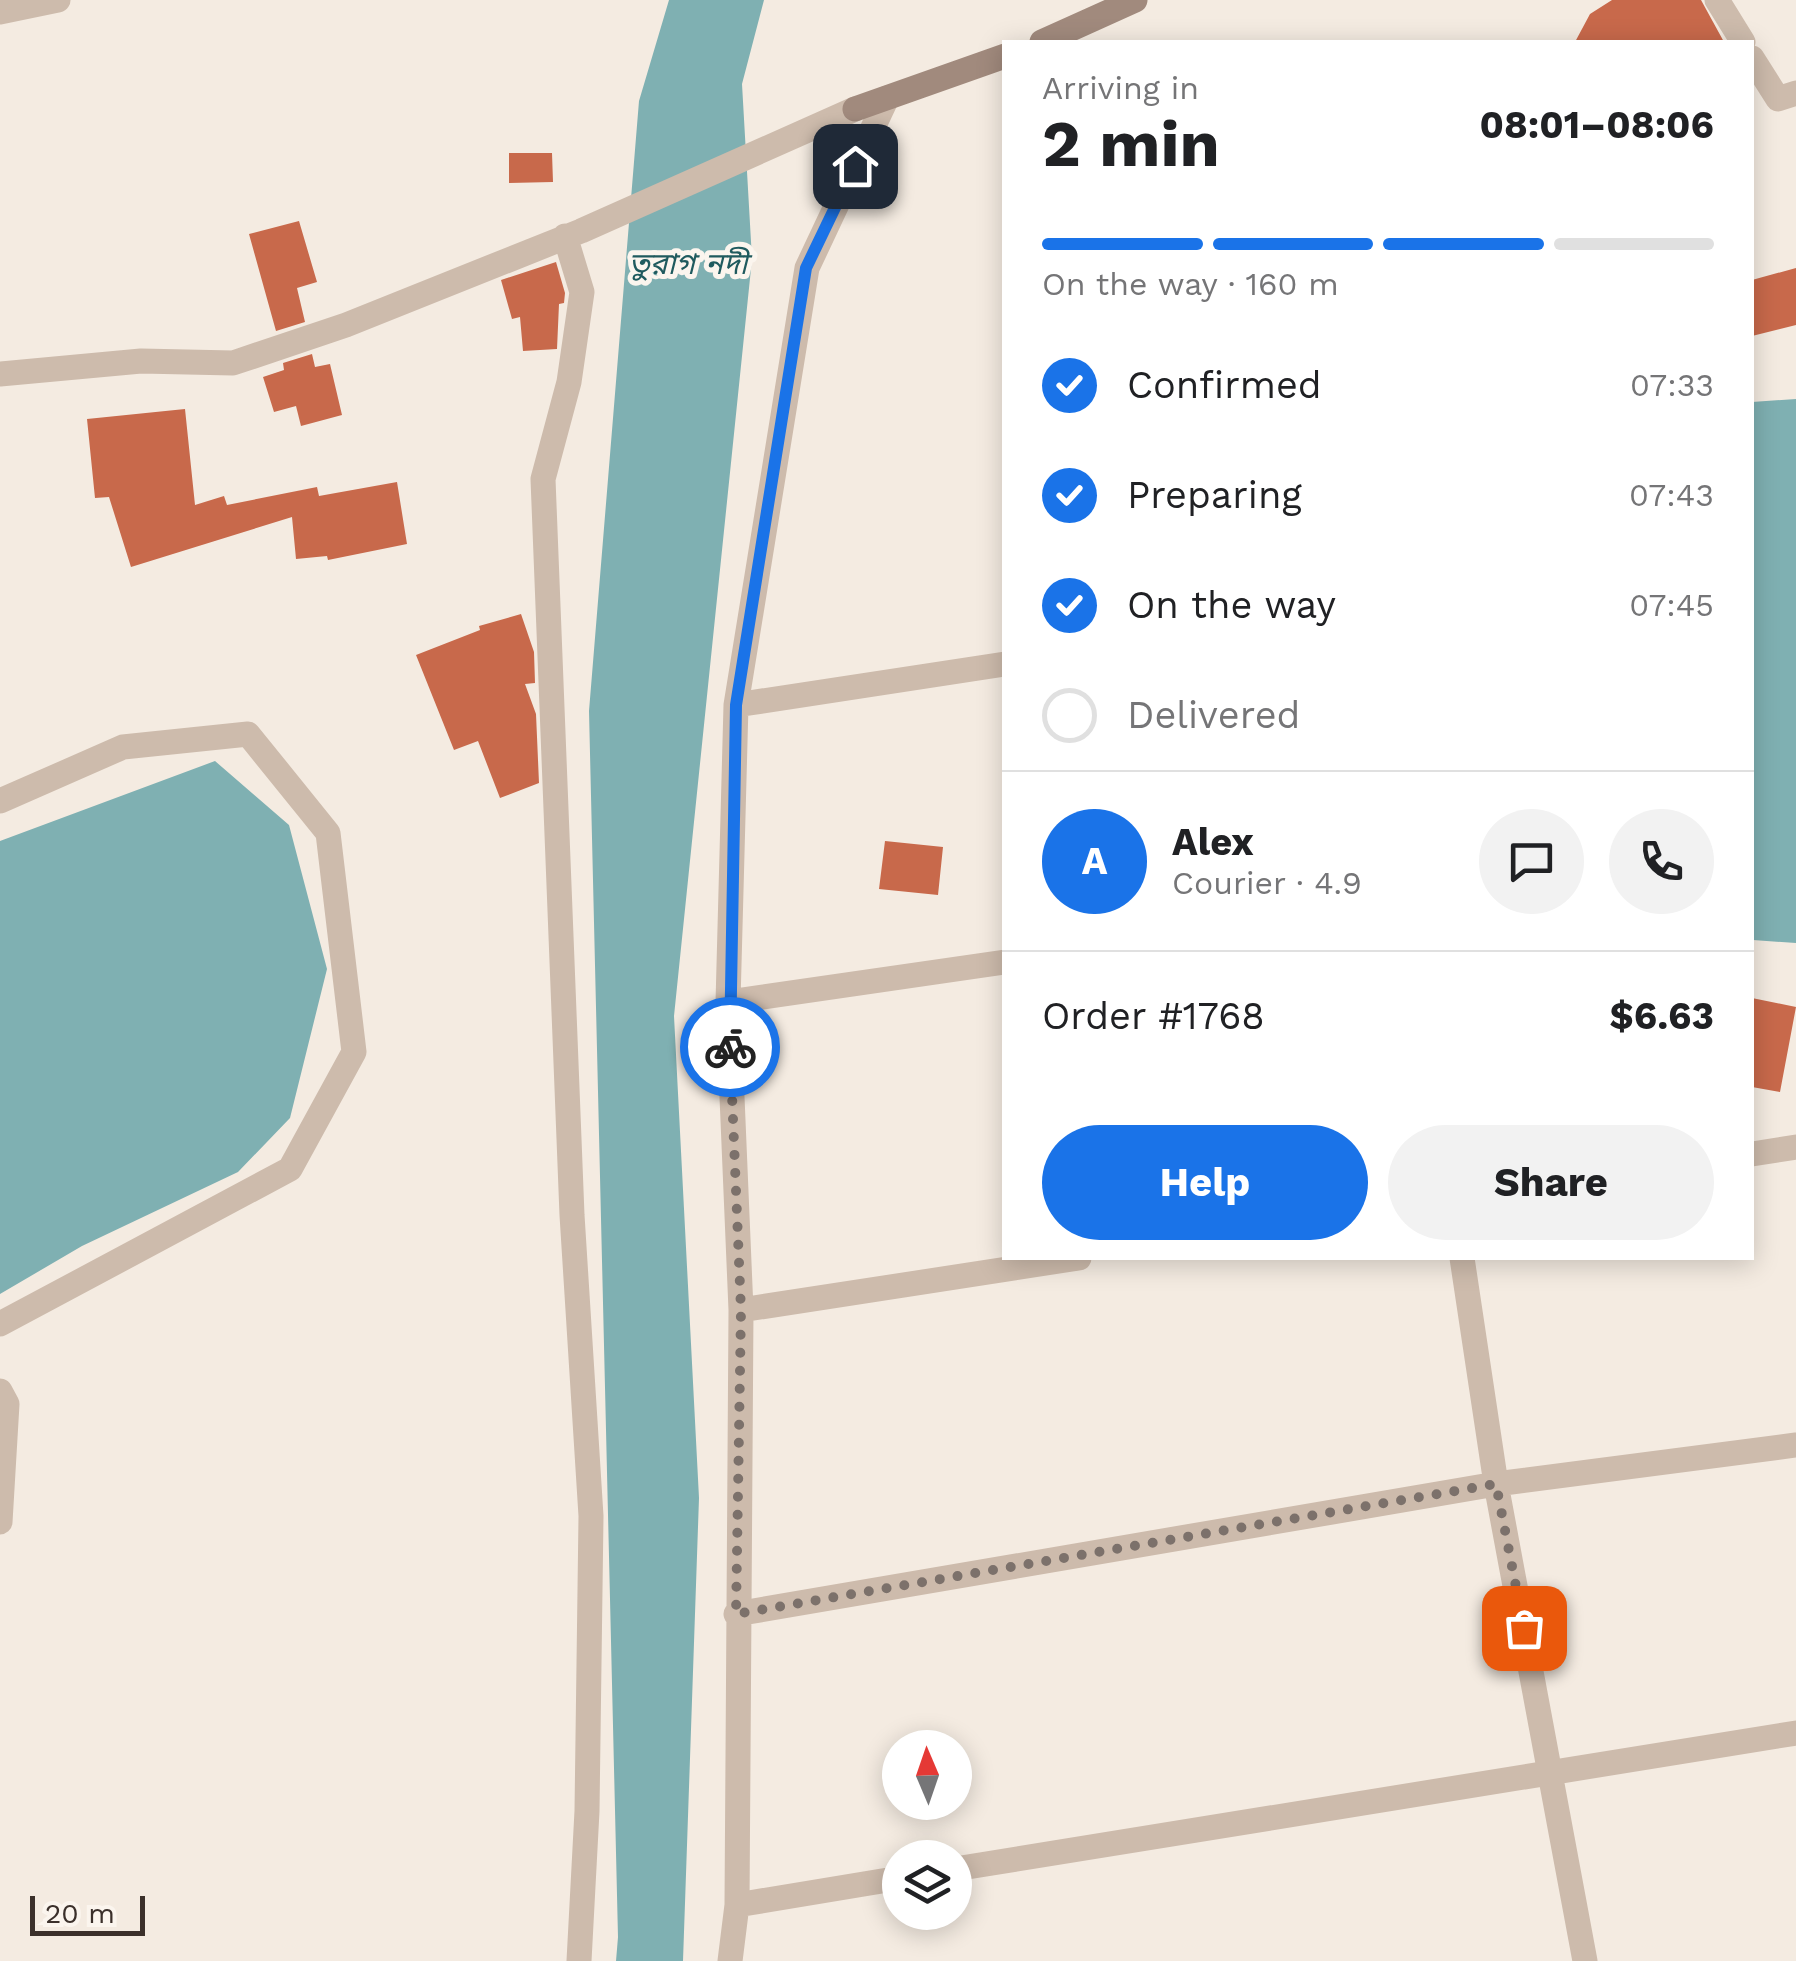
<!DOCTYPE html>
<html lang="en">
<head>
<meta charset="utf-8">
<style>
  body { margin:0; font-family:"Work Sans","Noto Sans Bengali",sans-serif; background:#f2f2f2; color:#202124; height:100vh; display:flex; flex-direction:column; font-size:38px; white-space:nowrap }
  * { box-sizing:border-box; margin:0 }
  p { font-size:32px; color:#757577 }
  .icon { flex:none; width:55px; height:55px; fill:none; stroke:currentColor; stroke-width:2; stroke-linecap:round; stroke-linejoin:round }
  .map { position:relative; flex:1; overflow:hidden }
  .panel { position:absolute; left:1002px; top:40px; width:752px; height:1220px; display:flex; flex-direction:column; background:#fff; border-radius:0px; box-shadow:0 5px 25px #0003 }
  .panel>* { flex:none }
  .needle { width:65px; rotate:358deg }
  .controls { position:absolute; left:882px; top:1730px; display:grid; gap:20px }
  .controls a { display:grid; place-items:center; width:90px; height:90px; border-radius:50%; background:#fff; box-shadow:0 5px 25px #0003; font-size:50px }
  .scale { position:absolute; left:30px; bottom:25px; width:115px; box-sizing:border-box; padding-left:10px; border:5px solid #3b302b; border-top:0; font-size:28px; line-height:35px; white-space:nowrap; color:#3b302b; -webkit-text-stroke:8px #fbf5ee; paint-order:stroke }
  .pin { position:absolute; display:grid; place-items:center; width:85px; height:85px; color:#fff; margin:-42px; border-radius:20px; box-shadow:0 5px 15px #0006 }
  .courier { position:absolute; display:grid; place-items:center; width:100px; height:100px; margin:-50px; border:8px solid #1a73e8; border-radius:50%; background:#fff; color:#222; box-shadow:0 2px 12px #0007 }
  .summary em { font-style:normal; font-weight:700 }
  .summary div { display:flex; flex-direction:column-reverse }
  .summary { display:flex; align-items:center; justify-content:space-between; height:170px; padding:0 40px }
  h1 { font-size:65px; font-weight:700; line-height:75px }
  .bar { display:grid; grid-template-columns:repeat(4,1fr); gap:15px 10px; align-content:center; height:120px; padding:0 40px }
  .bar i { height:12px; border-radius:8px; background:#e0e0e0 }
  .bar .current { background:#1a73e8 }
  .bar p { grid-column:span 4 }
  .line { display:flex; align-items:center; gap:25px; padding:0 40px; border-top:2px solid #e0e0e0 }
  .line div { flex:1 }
  .round { display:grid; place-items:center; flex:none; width:105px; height:105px; border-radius:52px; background:#f2f2f2 }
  ol { padding:0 40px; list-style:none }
  li { display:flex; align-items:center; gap:30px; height:110px }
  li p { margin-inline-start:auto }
  li .icon { padding:10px; border-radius:50%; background:#1a73e8; color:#fff; stroke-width:4 }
  li:last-child { color:#757577 }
  li i { width:55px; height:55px; border:5px solid #e0e0e0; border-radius:50% }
  .primary-button { display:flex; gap:20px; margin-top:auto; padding:20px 40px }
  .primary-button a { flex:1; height:115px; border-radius:60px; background:#1a73e8; color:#fff; font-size:40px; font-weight:700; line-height:115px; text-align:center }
  .primary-button a+a { background:#f2f2f2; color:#202124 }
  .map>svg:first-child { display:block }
</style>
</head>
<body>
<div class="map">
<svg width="1796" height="1961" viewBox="0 0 1796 1961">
  <rect width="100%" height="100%" fill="#f4ebe1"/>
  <path fill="#7fb0b2" d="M669 0H764L742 84 752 259 674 1016 699 1498 683 1961H616L618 1937 589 711 639 101Z
    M1796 399V943L1753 940 1752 402Z
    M215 761 289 825 327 969 290 1118 238 1172 82 1246 0 1294V841Z"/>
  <path fill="#c8694b" d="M1612 0H1701L1724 42H1575L1590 14Z
    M509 153H552L553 182 509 183Z
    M299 221 317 282 297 288 305 322 276 331 249 234Z
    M556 262 565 293 564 303 559 304 557 349 523 351 520 317 512 319 501 280Z
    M1796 268V325L1752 336V280Z
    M312 354 315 367 330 364 342 415 301 426 296 406 274 412 263 377 284 370 283 363Z
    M185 409 195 505 224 496 227 505 317 487 319 496 397 482 407 544 328 560 327 556 296 559 292 517 131 567 109 497 95 498 87 419Z
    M521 614 534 652 535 683 525 684 536 714 539 783 500 798 478 741 454 750 416 655 480 630 479 626Z
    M885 841 943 847 938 895 879 889Z
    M1752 998 1796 1007 1780 1092 1752 1087Z"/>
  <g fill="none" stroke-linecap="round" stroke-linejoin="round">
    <path stroke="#cdbbac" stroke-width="25" d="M1717 0 1743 42
      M0 12 58 0
      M1752 58 1778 99 1796 93
      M565 236 582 292 569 382 543 479 572 1215 591 1516 587 1811 579 1961
      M0 374 141 361 233 363 346 325 581 231 855 109
      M736 705 1005 664
      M0 801 123 747 248 734 328 833 354 1052 290 1169 0 1324
      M728 1002 1005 962
      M1752 1154 1796 1147
      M1462 1258 1496 1484 1585 1961
      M741 1310 1079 1258
      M0 1391 7 1404 0 1522
      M736 1614 1496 1484 1796 1445
      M955 1869 1796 1733
      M737 1905 900 1878
      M730 1961 737 1905 741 1310 728 1002 736 705 807 268 887 98"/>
    <path stroke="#a18a7d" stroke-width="25" d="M1042 42 1135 0
      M855 109 1005 56"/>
  </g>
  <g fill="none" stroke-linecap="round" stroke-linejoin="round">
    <path stroke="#7c716b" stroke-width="10" stroke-dasharray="0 18" d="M730 1047 741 1310 736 1614 1496 1484 1524 1628"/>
    <path stroke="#1a73e8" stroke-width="12" d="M730 1047 736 705 806 268 855 166"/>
  </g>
  <g text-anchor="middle" stroke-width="10" stroke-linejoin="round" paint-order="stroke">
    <g font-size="30" font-style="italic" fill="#1f5a5e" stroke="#fbf5ee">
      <text x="688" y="274">তুরাগ নদী</text>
    </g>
  </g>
</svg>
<div class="controls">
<a><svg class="needle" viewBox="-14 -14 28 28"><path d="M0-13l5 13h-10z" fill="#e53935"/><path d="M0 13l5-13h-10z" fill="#757577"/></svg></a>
<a><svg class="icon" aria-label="layers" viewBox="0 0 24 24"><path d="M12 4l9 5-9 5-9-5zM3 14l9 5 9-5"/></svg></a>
</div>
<div class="scale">20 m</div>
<div class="pin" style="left:1524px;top:1628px;background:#ea580c"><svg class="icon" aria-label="bag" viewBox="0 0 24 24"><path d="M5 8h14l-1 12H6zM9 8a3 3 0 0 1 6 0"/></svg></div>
<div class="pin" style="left:855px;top:166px;background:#1f2937"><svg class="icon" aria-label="home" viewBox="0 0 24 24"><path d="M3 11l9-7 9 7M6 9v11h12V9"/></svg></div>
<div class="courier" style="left:730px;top:1047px"><svg class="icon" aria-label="bike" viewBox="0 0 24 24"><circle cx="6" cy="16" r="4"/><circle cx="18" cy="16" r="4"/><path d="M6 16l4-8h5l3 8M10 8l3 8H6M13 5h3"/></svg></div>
<section class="panel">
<div class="summary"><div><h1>2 min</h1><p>Arriving in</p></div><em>08:01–08:06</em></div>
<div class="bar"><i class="current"></i><i class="current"></i><i class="current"></i><i></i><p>On the way · 160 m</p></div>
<ol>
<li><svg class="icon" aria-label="check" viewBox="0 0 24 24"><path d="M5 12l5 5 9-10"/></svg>Confirmed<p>07:33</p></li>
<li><svg class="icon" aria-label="check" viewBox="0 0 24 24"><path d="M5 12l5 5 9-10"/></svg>Preparing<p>07:43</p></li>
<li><svg class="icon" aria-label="check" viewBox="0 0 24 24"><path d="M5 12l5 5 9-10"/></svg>On the way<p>07:45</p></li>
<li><i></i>Delivered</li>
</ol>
<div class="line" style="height:180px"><b class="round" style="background:#1a73e8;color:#fff">A</b><div><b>Alex</b><p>Courier · 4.9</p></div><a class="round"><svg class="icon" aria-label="chat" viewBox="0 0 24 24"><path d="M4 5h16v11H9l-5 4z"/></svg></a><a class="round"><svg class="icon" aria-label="phone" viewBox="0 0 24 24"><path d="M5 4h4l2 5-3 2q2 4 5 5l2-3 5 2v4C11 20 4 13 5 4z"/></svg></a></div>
<div class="line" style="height:130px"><div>Order #1768</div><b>$6.63</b></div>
<div class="primary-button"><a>Help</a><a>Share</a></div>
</section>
</div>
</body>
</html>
